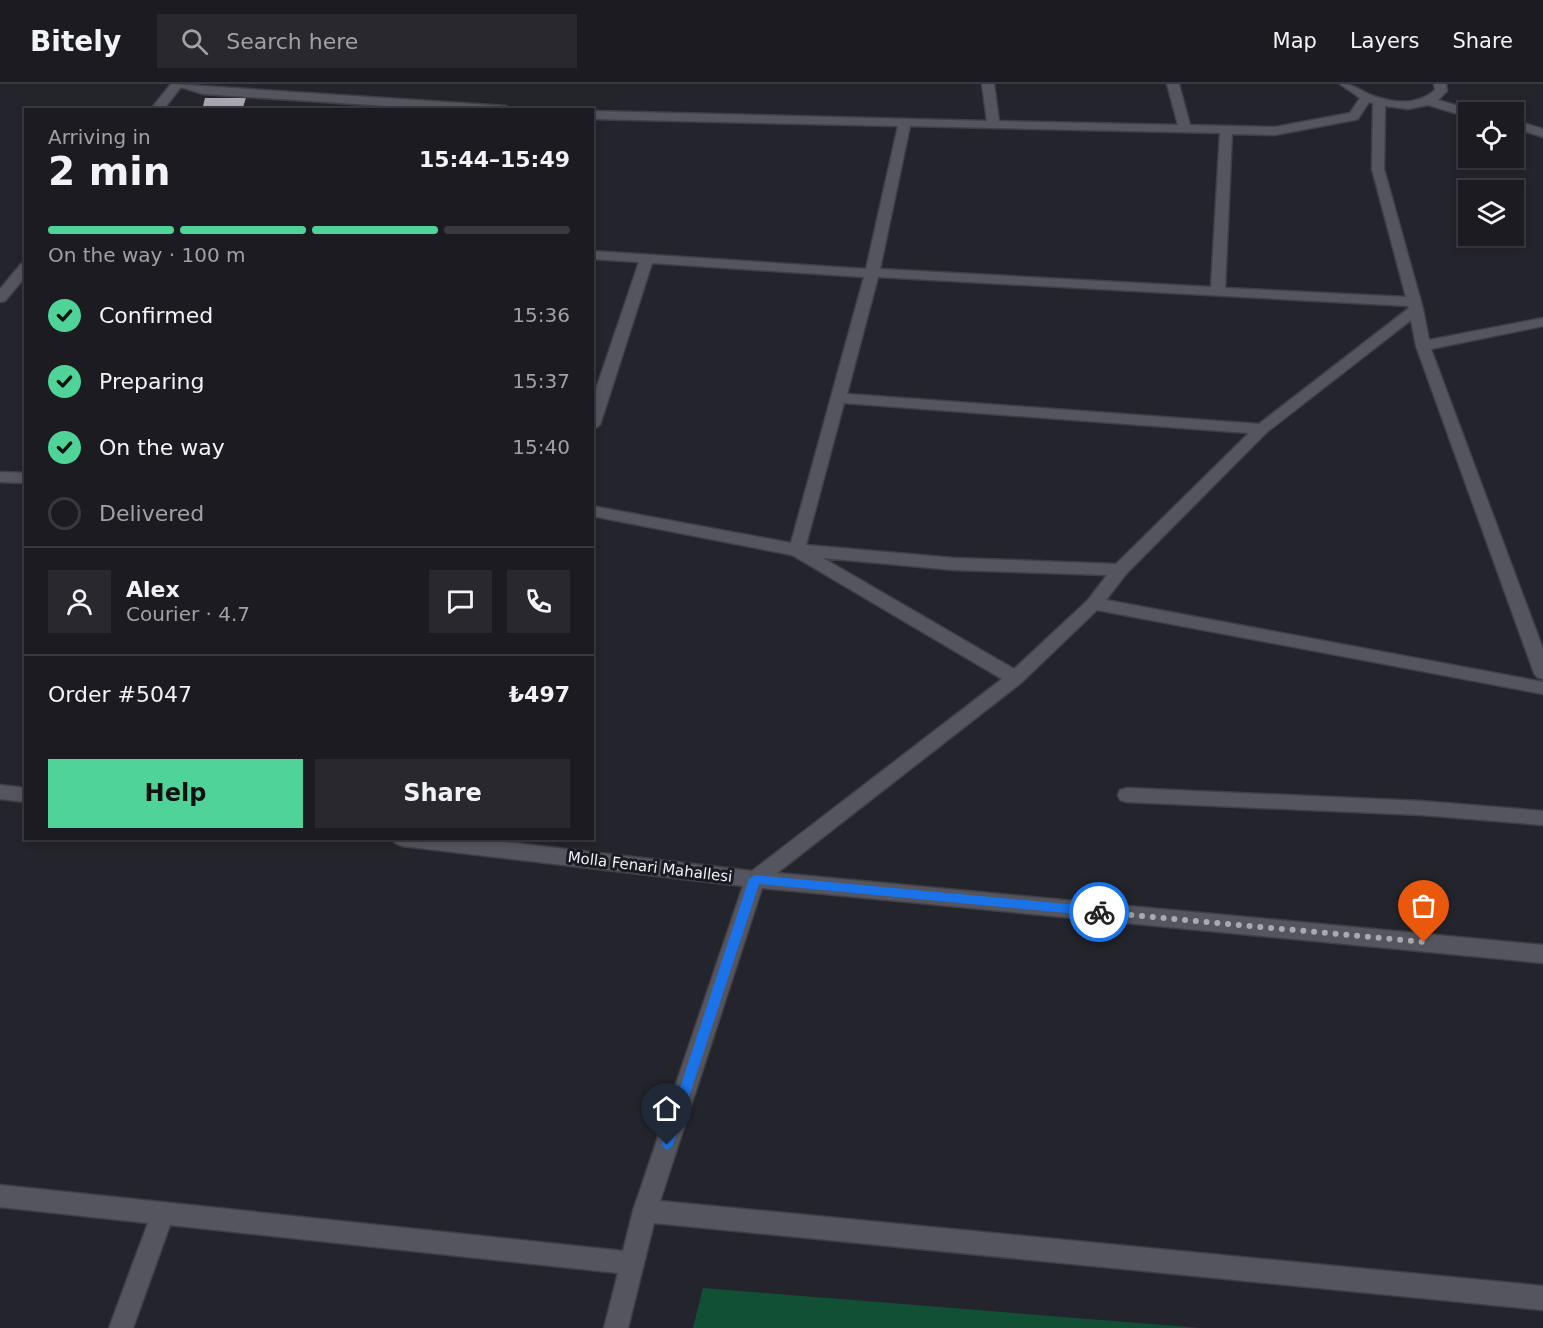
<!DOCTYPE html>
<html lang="en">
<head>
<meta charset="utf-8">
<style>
  body { margin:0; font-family:"DejaVu Sans",sans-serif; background:#28282e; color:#f1f3f6; height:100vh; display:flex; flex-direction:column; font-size:22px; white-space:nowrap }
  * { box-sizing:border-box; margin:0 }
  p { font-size:20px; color:#a0a1a5 }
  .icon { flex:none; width:33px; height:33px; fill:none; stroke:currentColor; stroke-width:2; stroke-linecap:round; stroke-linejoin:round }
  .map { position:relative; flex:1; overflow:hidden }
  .drawer { position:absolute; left:24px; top:24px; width:570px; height:732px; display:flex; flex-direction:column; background:#1b1b21; border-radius:0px; box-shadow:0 3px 9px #0003,0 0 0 2px #39393f }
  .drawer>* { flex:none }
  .controls { position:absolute; left:1458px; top:18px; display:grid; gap:12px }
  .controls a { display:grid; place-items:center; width:66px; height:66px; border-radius:0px; background:#1b1b21; box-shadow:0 3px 9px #0003,0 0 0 2px #39393f; font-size:30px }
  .pin { position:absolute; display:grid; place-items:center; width:51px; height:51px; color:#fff; margin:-62px -26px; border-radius:50% 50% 50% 0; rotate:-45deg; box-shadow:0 0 6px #0007 }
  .pin .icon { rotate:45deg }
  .courier { position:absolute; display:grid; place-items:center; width:60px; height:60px; margin:-30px; border:4px solid #1a73e8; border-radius:50%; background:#fff; color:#222; box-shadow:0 2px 8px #0007 }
  .summary em { font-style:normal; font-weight:700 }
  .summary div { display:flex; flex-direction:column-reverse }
  .summary { display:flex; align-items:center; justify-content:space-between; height:102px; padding:0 24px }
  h1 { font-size:39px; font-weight:700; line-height:45px }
  .bar { display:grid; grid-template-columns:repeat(4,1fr); gap:9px 6px; align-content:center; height:72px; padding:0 24px }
  .bar i { height:8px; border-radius:4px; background:#39393f }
  .bar .current { background:#50d398 }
  .bar p { grid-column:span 4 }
  .line { display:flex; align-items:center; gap:15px; padding:0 24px; border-top:2px solid #39393f }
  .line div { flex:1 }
  .round { display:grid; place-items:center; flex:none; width:63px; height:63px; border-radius:0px; background:#28282e }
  ol { padding:0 24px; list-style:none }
  li { display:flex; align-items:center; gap:18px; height:66px }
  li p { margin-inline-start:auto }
  li .icon { padding:6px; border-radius:50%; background:#50d398; color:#111; stroke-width:4 }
  li:last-child { color:#a0a1a5 }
  li i { width:33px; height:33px; border:3px solid #39393f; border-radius:50% }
  .cta { display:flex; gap:12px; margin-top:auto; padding:12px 24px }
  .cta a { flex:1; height:69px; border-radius:0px; background:#50d398; color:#111; font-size:24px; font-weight:700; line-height:69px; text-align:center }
  .cta a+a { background:#28282e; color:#f1f3f6 }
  header { display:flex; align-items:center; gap:36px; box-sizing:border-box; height:84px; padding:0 30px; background:#1b1b21; border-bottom:2px solid #39393f }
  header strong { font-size:28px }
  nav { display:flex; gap:33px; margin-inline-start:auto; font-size:21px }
  .search { width:420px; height:54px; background:#28282e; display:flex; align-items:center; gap:15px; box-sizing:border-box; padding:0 21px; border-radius:0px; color:#a0a1a5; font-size:22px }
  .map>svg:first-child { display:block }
</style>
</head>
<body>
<header>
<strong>Bitely</strong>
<div class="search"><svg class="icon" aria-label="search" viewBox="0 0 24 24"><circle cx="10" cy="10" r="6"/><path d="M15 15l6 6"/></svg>Search here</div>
<nav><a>Map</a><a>Layers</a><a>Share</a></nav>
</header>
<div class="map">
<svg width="1543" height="1244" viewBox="0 0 1543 1244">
  <rect width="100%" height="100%" fill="#24242c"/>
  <path fill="#125036" d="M703 1204 1201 1244H693Z"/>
  <path fill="#a7a6b1" d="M205 14H246L242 26H202Z"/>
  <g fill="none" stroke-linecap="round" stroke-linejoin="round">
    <defs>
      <path id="minor" d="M171 0 506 22 512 26H445L203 10 181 3 163 26H150Z
        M982 0H994L999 37 1178 41 1167 0H1179L1190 41 1275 43 1350 29 1360 14 1340 0C1354 0 1359 6 1371 11 1392 19 1417 22 1435 6L1434 0H1446L1447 7 1438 16 1472 26 1474 28H1468V33L1428 21 1408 25 1385 22 1384 85 1423 225 1429 256 1543 234V242L1431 265 1543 565V595L1537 593 1534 589 1416 262 1411 236 1267 348 1126 490 1106 516 1543 598V610L1097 526 1021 599 777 789 1543 861V879L762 804 660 1117 1543 1202V1226L654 1139 628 1244H604L618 1189 170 1141 133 1244H109L148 1139 0 1123V1101L623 1167 633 1127 743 802 402 762 395 759 393 754H472L752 787 1002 595 792 471 592 432V422L791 459 864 193 652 179 600 341 592 346V317L639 178 592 175V167L866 185 898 42 592 35V27L987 37ZM1369 18 1373 19 1372 85 1406 213 1225 204 1232 50 1275 51 1354 36 1358 35ZM910 42 1220 49 1211 203 880 185ZM878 193 1408 222 1409 224 1259 340 847 310ZM844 319 1249 349 1116 480 954 474 806 461ZM823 474 954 486 1107 491 1088 516 1014 585Z
        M1514 36 1543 45V53L1514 44Z
        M26 179V192L5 217 0 218V205L21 180Z
        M0 388 26 389V399L0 398Z
        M0 701 26 704V718L0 715Z
        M1127 704 1421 717 1543 727V741L1421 731 1127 718 1120 716 1118 711 1120 706Z"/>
    </defs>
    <use href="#minor" stroke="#3f3f46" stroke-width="3"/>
    <use href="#minor" fill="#55555f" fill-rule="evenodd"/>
  </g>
  <path fill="#1a73e8" d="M755 791 1099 823 1104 828 1099 832 759 800 673 1061 667 1066 661 1061 749 795Z"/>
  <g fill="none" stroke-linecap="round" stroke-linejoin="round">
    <path stroke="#a9a9af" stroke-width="6" stroke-dasharray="0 10.8" d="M1099 828 1424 858"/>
  </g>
  <g text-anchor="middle" stroke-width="6" stroke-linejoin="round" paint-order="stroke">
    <g font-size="15" fill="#f0f0f6" stroke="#1a1a22">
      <text transform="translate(650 783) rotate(7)" y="5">Molla Fenari Mahallesi</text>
    </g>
  </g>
</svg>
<div class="controls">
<a><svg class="icon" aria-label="locate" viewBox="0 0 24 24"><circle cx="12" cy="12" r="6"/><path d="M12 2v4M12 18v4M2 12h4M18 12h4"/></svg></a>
<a><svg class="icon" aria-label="layers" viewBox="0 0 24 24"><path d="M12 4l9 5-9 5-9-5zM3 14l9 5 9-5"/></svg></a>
</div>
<div class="pin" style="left:1424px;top:858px;background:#ea580c"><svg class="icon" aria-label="bag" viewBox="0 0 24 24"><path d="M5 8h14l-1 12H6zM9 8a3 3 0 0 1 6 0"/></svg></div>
<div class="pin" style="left:667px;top:1061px;background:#1f2937"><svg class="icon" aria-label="home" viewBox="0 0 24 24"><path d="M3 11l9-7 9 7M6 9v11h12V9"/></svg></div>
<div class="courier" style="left:1099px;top:828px"><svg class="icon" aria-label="bike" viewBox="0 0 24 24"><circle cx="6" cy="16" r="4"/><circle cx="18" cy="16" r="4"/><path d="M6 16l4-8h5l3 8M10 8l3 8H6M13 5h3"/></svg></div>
<section class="drawer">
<div class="summary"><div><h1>2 min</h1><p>Arriving in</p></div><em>15:44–15:49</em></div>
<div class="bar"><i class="current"></i><i class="current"></i><i class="current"></i><i></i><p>On the way · 100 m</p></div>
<ol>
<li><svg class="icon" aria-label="check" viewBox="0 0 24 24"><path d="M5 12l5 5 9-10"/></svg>Confirmed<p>15:36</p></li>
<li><svg class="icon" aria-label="check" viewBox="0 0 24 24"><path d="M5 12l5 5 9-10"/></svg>Preparing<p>15:37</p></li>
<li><svg class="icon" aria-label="check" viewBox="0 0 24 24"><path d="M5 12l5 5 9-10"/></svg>On the way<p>15:40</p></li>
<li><i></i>Delivered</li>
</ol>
<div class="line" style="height:108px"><a class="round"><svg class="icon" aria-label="person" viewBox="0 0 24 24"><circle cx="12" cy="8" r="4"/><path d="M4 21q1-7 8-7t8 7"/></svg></a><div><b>Alex</b><p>Courier · 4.7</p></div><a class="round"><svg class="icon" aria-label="chat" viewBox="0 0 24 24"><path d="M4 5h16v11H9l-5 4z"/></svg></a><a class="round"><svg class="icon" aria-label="phone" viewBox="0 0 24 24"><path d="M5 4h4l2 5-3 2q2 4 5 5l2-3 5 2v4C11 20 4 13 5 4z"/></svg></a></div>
<div class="line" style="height:78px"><div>Order #5047</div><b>₺497</b></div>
<div class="cta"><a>Help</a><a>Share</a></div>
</section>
</div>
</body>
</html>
